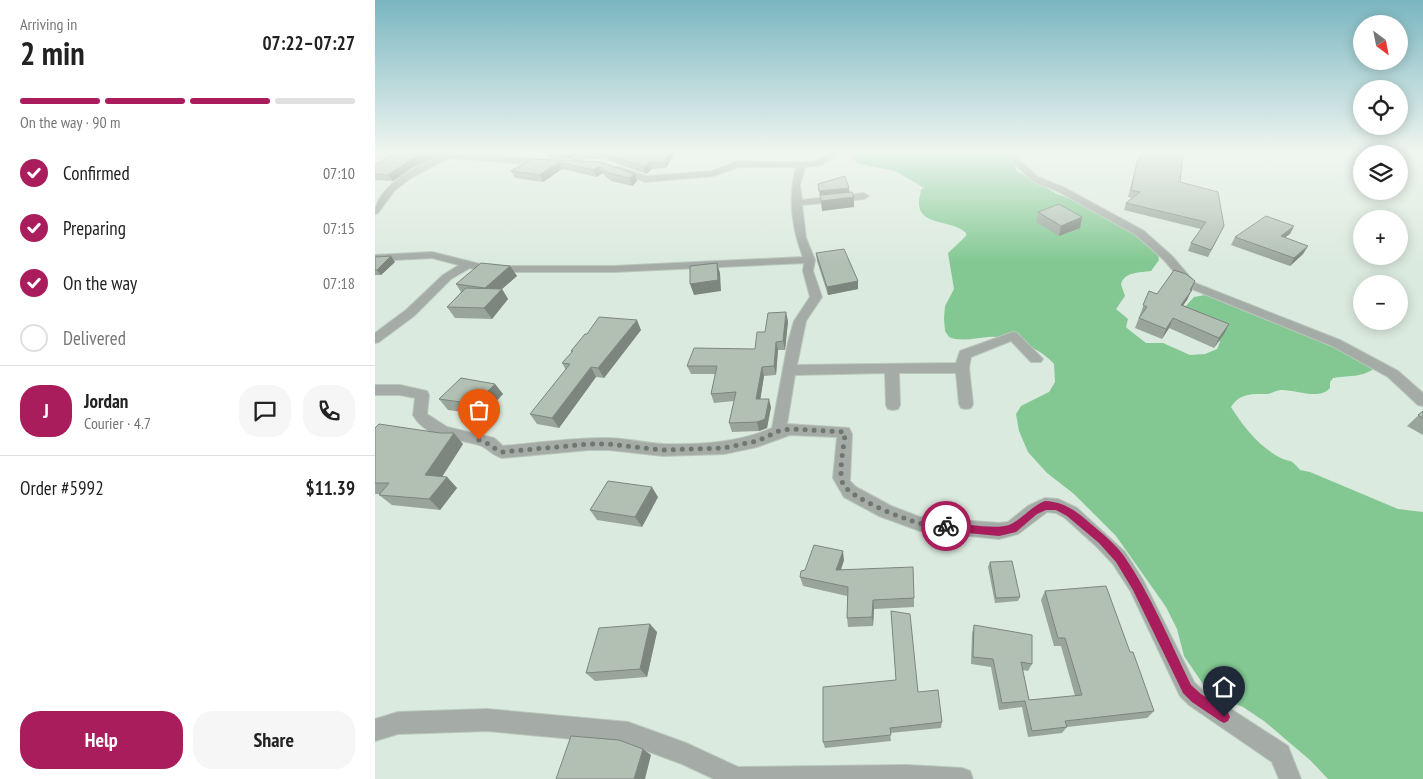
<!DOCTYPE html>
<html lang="en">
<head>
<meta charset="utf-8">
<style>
  body { margin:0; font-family:"PT Sans Narrow",sans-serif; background:#f6f6f6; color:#222; height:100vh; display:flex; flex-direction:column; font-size:19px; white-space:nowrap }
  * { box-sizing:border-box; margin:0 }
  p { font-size:16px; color:#767676 }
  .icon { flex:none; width:28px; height:28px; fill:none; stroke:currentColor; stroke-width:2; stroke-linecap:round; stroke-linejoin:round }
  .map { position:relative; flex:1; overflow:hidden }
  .drawer { display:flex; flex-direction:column; background:#fff; width:375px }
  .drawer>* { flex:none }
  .needle { width:32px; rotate:148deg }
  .tools { position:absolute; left:978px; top:15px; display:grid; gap:10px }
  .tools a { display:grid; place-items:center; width:55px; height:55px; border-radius:50%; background:#fff; box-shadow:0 2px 12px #0003; font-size:25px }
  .pin { position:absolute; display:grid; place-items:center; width:42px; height:42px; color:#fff; margin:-51px -21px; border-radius:50% 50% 50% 0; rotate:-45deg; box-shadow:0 0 5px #0007 }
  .pin .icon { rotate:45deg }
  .courier { position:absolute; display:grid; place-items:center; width:50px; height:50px; margin:-25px; border:4px solid #aa1d5c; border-radius:50%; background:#fff; color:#222; box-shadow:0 1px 6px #0007 }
  .overview em { font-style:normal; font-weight:600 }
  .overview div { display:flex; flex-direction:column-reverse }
  .overview { display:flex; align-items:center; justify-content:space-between; height:85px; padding:0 20px }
  h1 { font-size:32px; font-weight:600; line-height:38px }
  .bar { display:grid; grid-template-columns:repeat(4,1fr); gap:8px 5px; align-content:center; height:60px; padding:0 20px }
  .bar i { height:6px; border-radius:4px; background:#e0e0e0 }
  .bar .active { background:#aa1d5c }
  .bar p { grid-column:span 4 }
  .line { display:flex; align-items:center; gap:12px; padding:0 20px; border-top:1px solid #e0e0e0 }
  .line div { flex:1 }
  .round { display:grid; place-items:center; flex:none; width:52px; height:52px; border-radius:20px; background:#f6f6f6 }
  ol { padding:0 20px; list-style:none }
  li { display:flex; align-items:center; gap:15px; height:55px }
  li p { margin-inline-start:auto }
  li .icon { padding:5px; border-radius:50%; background:#aa1d5c; color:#fff; stroke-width:4 }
  li:last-child { color:#767676 }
  li i { width:28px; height:28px; border:2px solid #e0e0e0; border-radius:50% }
  .primary-button { display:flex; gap:10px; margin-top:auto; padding:10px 20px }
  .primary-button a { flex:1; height:58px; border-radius:20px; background:#aa1d5c; color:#fff; font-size:20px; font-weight:600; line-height:58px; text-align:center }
  .primary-button a+a { background:#f6f6f6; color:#222 }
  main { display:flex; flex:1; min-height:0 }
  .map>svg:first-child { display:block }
</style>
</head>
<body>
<main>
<section class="drawer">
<div class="overview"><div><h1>2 min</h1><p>Arriving in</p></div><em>07:22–07:27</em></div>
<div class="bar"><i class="active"></i><i class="active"></i><i class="active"></i><i></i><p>On the way · 90 m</p></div>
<ol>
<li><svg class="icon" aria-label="check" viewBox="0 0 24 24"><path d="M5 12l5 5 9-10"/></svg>Confirmed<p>07:10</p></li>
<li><svg class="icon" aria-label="check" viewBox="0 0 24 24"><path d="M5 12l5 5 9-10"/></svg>Preparing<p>07:15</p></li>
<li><svg class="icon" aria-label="check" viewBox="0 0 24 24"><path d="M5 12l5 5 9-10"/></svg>On the way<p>07:18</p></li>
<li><i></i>Delivered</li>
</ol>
<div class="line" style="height:90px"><b class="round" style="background:#aa1d5c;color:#fff">J</b><div><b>Jordan</b><p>Courier · 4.7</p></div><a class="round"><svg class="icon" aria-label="chat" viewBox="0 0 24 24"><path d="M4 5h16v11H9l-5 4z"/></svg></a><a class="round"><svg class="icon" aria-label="phone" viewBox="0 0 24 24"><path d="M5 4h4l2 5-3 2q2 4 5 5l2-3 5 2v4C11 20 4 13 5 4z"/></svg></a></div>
<div class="line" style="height:65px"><div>Order #5992</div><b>$11.39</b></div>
<div class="primary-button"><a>Help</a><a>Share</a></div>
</section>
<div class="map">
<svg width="1048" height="779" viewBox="0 0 1048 779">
  <rect width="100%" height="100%" fill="#dbeade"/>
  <path fill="#83c892" d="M476 153H631L639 163 642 171 682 194 698 200 720 213 727 214 760 233 783 255 784 260 776 271C765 273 750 271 746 284L750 296 741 309 753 319 751 327 753 329 771 343H788L815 355 830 354 842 349 845 342 843 338 810 307 819 297 830 295 962 347 999 368C991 377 970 376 958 378L955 382V388C944 401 920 389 905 390 900 391 896 394 891 394 876 394 865 393 856 407 868 426 883 445 902 456 915 464 914 456 925 470L935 472 1023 509 1048 512V779H953L936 761 889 721 868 707 839 695 828 684 809 656 802 629 791 607 741 536 699 494 672 473 653 452 644 431 641 414 646 406 674 392 680 382 679 364C665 348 635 335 613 337 601 338 585 342 574 337L570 331 569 318 570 306 579 289 573 253 591 236V233C578 219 542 227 544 201 544 197 546 193 546 189H549L546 186 520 171 485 164 477 158Z"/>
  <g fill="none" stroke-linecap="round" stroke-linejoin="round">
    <defs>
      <path id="minor" d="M71 153 194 161 210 153H219L196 167 73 158 36 178 20 190 3 213 0 214C0 186 48 161 71 153Z
        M454 153H463L447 165 430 167 425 185 427 200 489 193 494 196 489 199 427 205 431 238 440 260 438 271 447 297 431 321 422 365 581 363 585 351 638 332 642 333 668 359 666 362H656L636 341 596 357 594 368 598 404 596 408 591 409 586 408 584 404 581 373H524L525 405 523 409 518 410 513 409 511 405 510 373 420 375 412 424 474 428 477 434 475 481 481 487 516 506 545 517 624 523 633 522 653 506 670 498 683 499 702 508 750 552 768 580 819 682 828 691 913 746 926 779H904L897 762 814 705 805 696 756 592 738 564 721 546 690 518 681 513 672 512 643 534 624 539 545 531 504 516 469 497 458 478 462 437 415 435 382 447 349 454 288 456 234 450H214L127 458C117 455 113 449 107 446 84 438 52 440 38 415L40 398 25 395H0V385H25L52 391 54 395 52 414 72 427 119 438 128 446C162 443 197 438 231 438 250 438 269 443 288 444 325 445 363 443 397 428L413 342 419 321 435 297 428 271 429 263 239 272H113L95 268 76 279 39 316 4 342 0 343V333L31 310 68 275 84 265 57 258 0 261V255L57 252 113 266H239L428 257C417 229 413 197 421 167H364L338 176 270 182 239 169 243 166 271 176 337 171 363 161 426 162 442 161Z
        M629 153H637L663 177 688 187 769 231 797 256 820 283 965 340 1023 371 1048 393V406L1043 405 1013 377 957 346 812 287 789 260 761 235 682 191 657 181Z
        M112 709 253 722 311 743 363 767 532 765 587 768 595 771 598 779H339L307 764 253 744 112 731 23 734 0 741V719L23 712Z"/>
    </defs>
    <use href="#minor" stroke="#bac7bc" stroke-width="2"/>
    <use href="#minor" fill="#a5aba6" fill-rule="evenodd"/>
  </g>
  <path fill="#99a59b" d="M19 153H69L38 167 18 181 0 180V165Z
    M172 153H203V154L194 159 174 158Z
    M210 153H300L291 168 277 169 271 174 230 159H213Z
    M157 159 225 162 260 174 262 181 257 186 236 181 227 173 222 177 187 169 168 182 140 178 136 171Z
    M762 162 805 182 849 226 833 257 813 251 816 243 826 229 749 210 751 203 757 198 753 197Z
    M663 212 705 228 684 236 661 222Z
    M919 226 915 234 910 237 933 246 928 254 915 266 856 245 860 237Z
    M441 253 483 281V289L453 295 442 261Z
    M0 257 20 262 6 275H0Z
    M135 266 142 276 127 289 133 299 117 319 80 318 72 307 86 292 81 284Z
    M817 290 812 300 808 305 854 324 849 334 839 348 794 328 787 339 760 328 774 291 782 294Z
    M413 321 410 350H403L401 375 389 376 385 399 396 407 392 428 384 431 357 432 354 423 359 401 339 403 336 394 340 374H316L312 366 380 349 390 332Z
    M266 330 229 378 221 377 184 428 162 424 155 414 191 370 187 363 197 352 196 351Z
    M120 384 128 394 108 415 73 410 64 399Z
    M1048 411V435L1032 426Z
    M0 428 88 444 67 477H72L82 488 65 510 17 505 4 495 5 494H0Z
    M283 497 267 527 222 520 215 510Z
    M469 560 466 569 539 598V607L499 609 498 626 473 627 472 618V596L428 586 425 577 430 570Z
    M615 562 645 597 643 601 620 603 613 567Z
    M670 591 755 652 779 711 772 718 692 727 687 733 653 737 647 707 624 710 616 667 596 664 597 633 599 625 657 664 653 671 648 670 654 700 700 696 686 646H679L666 600Z
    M516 611 543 692 567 722 566 728 515 733 516 741 450 748 448 742 521 680Z
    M282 632 272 677 220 681 211 673Z"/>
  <path fill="#7d867e" d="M52 153H69L38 167 18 181 13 175 34 161Z
    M191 153H203V154L194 159Z
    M294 153H300L291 168 289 162Z
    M184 162 187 169 168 182 165 175Z
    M275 162 277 169 271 174 269 167Z
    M224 166 227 173 222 177 219 170Z
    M260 174 262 181 257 186 254 178Z
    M474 188 475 193 445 196 444 191Z
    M479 197V207L447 211 446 201Z
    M707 217 705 228 684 236 686 226Z
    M919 226 915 234 902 243 906 236Z
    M933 246 928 254 915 266 919 258Z
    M16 256 20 262 6 275 2 270Z
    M342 263 345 273 346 291 319 295 315 284Z
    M135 266 142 276 127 289 133 299 117 319 109 308 117 298 110 288Z
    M483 281V289L453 295 452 287Z
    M820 281 812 300 802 314 806 305Z
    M411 312 413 321 410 350 408 341Z
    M798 318 794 328 787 339 791 329Z
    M262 320 266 330 229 378 223 368Z
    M854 324 849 334 839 348 844 338Z
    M401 342 403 350 401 375 399 366Z
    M216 367 221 377 184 428 177 418Z
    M387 367 389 376 384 408 381 399Z
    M120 384 128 394 108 415 100 404Z
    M394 399 396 407 392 428 384 431 382 422Z
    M79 433 88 444 61 486 50 475Z
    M72 477 82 488 65 510 54 499Z
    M277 487 283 497 267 527 260 517Z
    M468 551 469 560 463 579 461 570Z
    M498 600 499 609 498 626 497 617Z
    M275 624 282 632 272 677 265 669Z
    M268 749 276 755 270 779H259Z"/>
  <path fill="#b2c0b4" stroke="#7d867e" d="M19 153H52L34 161 13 175 0 174V165Z
    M210 153H294L289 162H275L269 167 227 153Z
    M768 153H808L805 182 843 192 849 226 836 250 816 243 831 222 751 203 765 192 756 190 762 162Z
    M157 159 225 162 260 174 254 178 233 173 224 166 219 170 184 162 165 175 136 171Z
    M470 176 474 188 444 191 443 184Z
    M477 192 479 197 446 201 445 195Z
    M684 204 707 217 686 226 663 212Z
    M891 216 919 226 906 236 933 246 919 258 860 237Z
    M469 249 483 281 452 287 441 253Z
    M16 256 2 270H0V257Z
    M106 263 135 266 110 288 81 284Z
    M342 263 343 280 315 284V266Z
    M799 270 811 274 820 281 815 290H817L806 305 854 324 844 338 798 318 791 329 764 318 772 307 768 305 774 291 782 294Z
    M91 288 127 289 109 308 72 307Z
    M411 312 408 341 401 342 399 366 387 367 381 399H394L390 419 382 422 354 423 361 392 336 394 342 366H312L319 348 380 349 382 332H390L393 313Z
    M224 317 262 320 223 368 216 367 177 418 155 414 195 364 187 363 198 351H196L210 334H212Z
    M86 378 120 384 100 404 64 399Z
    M1048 411V418L1043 415Z
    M4 424 65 433H79L50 475 72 477 54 499 4 495 14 483H0V428Z
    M233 481 277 487 260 517 215 510Z
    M439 545 468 551 461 570 538 567 539 598 498 600 497 617 472 618 473 587 425 577 426 571 430 570Z
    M637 561 645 597 621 598 615 562Z
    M731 586 755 652H758L779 711 690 721 692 727 657 731 650 701 627 703 618 659 598 657 599 625 657 635V664L646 662 654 700 707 695 690 638H683L670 591Z
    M516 611 535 614 543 692 563 690 567 722 515 728 516 735 448 742V687L521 680Z
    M275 624 265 669 211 673 224 628Z
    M196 736 244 740 268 749 259 779H181Z"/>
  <linearGradient id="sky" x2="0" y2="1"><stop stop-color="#7ab6c0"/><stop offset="0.58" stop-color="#eff6f0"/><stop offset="1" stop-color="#eff6f0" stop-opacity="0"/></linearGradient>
  <rect width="1048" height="262" fill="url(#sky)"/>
  <path fill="#aa1d5c" d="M670 501C690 502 701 511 716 524 728 534 740 544 749 556 776 595 795 642 816 685L826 694 853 712 855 717 853 721 849 723 845 721 817 702 808 693 758 590 741 562 724 543 692 516 681 510H671L662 514 641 532 624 536 571 531 566 526 571 522C587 523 620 530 634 525 645 521 655 507 670 501Z"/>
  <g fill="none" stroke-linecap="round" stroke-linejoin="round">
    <path stroke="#6e7870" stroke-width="5" stroke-dasharray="0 9" d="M104 440C115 443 117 448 127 452L214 444H234L288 450 349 448 382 441 404 431 415 429 469 432 470 434C469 446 463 474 468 484 475 498 528 519 544 523 552 526 562 526 571 526"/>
  </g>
</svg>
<div class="tools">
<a><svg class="needle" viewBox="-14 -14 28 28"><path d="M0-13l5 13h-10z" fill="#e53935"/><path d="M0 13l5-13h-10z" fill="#767676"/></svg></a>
<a><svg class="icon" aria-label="locate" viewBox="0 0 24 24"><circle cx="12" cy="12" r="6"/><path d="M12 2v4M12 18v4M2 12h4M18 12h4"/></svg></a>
<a><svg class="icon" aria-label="layers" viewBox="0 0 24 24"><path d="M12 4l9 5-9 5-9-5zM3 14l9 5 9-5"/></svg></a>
<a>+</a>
<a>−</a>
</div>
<div class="pin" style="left:104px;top:440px;background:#ea580c"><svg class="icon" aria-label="bag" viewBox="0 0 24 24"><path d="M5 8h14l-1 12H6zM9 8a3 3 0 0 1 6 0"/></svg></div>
<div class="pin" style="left:849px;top:717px;background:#1f2937"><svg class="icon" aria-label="home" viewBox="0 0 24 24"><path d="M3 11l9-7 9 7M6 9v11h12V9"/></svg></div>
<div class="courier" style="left:571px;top:526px"><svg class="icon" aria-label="bike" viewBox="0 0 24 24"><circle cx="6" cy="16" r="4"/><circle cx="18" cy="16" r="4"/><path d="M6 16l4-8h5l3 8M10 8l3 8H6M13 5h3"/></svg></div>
</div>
</main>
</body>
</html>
